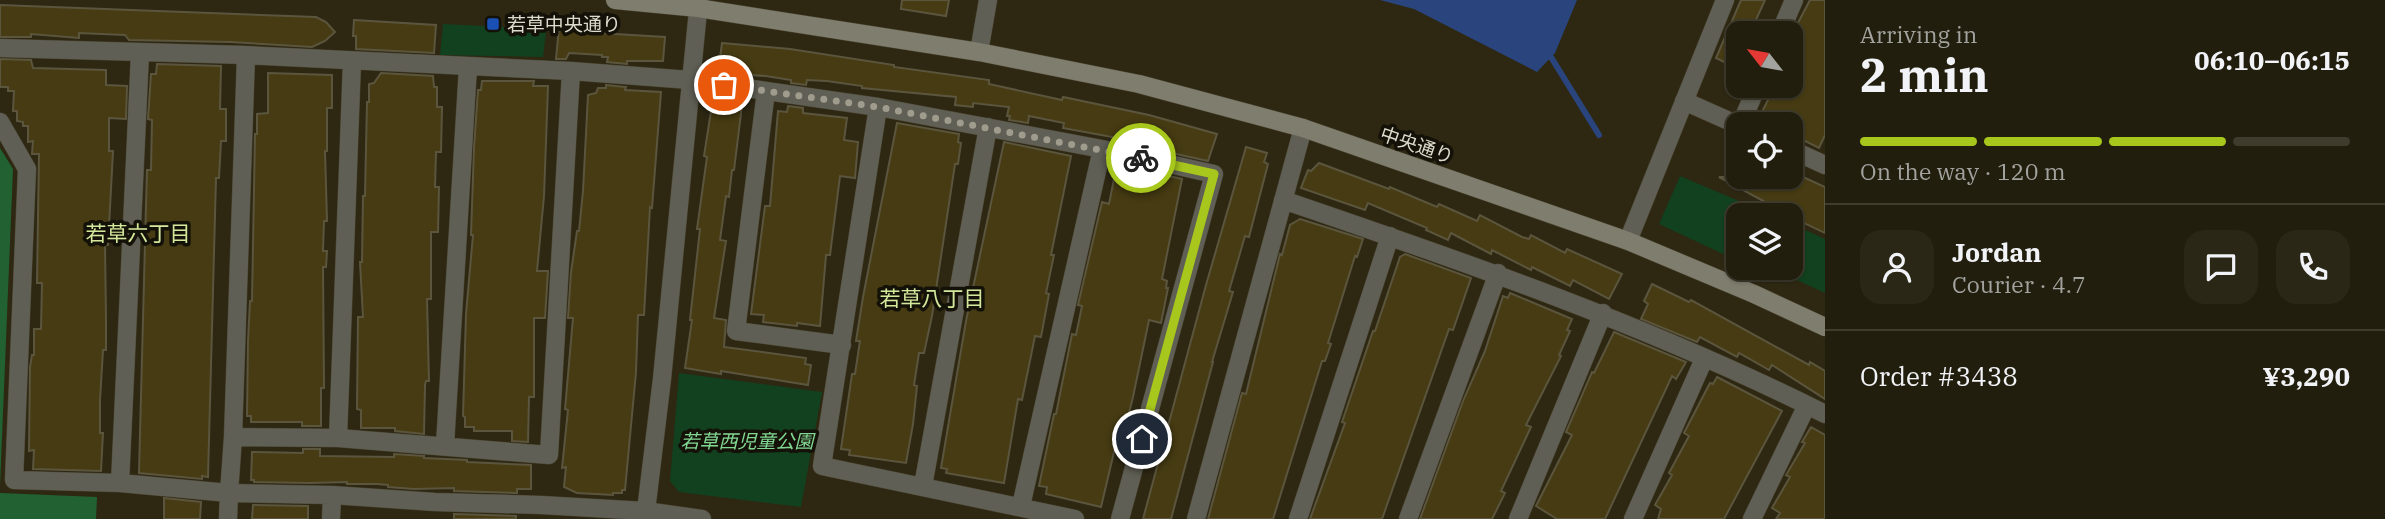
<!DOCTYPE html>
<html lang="en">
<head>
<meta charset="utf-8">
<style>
  body { margin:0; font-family:"IBM Plex Serif","Noto Sans JP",serif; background:#2a2717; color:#f1f3f6; height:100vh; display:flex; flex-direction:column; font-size:26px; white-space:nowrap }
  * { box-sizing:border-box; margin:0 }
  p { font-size:23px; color:#a2a29e }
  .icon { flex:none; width:38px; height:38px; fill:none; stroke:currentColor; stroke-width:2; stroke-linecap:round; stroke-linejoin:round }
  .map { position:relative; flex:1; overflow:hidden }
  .details { display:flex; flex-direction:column; background:#221e0e; width:560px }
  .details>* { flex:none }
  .needle { width:46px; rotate:301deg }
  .tools { position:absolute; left:1726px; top:21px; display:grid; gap:14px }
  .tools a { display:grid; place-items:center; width:77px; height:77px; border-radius:14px; background:#221e0e; box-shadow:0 2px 5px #0004,0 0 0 2px #3f3c2e; font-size:35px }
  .pin { position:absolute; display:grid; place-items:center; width:60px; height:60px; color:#fff; margin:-30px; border:4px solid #fff; border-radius:50%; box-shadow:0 2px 7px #0007 }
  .courier { position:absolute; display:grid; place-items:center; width:70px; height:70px; margin:-35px; border:5px solid #a8c71c; border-radius:50%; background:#fff; color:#222; box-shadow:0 2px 9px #0007 }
  .head em { font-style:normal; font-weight:700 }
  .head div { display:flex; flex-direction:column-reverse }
  .head { display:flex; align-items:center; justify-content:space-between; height:119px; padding:0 35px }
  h1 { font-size:46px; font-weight:700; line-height:52px }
  .bar { display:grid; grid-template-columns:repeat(4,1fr); gap:10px 7px; align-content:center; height:84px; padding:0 35px }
  .bar i { height:9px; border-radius:5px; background:#3f3c2e }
  .bar .on { background:#a8c71c }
  .bar p { grid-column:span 4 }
  .line { display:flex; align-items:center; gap:18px; padding:0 35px; border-top:2px solid #3f3c2e }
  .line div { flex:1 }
  .round { display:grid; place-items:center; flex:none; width:74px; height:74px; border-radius:21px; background:#2a2717 }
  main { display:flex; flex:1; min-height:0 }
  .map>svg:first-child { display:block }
</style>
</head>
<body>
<main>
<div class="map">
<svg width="1825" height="519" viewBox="0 0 1825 519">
  <rect width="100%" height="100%" fill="#2e2813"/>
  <path fill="#11411e" d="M443 24 523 28 547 24 543 57 440 55Z
    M1680 176 1772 215H1738V261L1659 224Z
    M1790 223 1825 239V293L1799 281 1753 268H1790Z
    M679 373 822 392 801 507 679 492 670 481Z"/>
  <path fill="#216132" d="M0 148 13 169 0 486Z
    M0 493 97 497 96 519H0Z"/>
  <path fill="#2a457d" d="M1380 0H1577L1555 53 1537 72 1414 9Z"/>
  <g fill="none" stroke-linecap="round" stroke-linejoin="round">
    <path stroke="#2a457d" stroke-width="6" d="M1551 57 1599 135"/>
  </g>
  <path fill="#463b12" stroke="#5b553e" stroke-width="2" d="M902 0H949L946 16 901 9Z
    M1741 0H1765L1750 33H1738V69L1716 58Z
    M1810 0H1825V135L1819 148 1795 136 1800 124H1760L1762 119 1759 118 1773 90 1790 98V38Z
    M0 5 316 17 326 22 335 32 325 41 312 47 230 42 129 40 125 35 79 33V38L31 34V37H0Z
    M354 20 436 25 434 53 356 49V36H353Z
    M559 28 581 29V32L665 37 663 61H627V64L607 62 608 57H602V55L569 53 566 59H556Z
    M722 43 790 49 894 65V67L989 80V84L1062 100 1063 97 1149 115 1217 134 1208 161 1122 142 1123 139 1063 128 1064 123 1029 116 1028 123 1009 120 1010 116H1007L1009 107 973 103V107L955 105 956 97 862 88V86L827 81 807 80 806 85 791 83V80L766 76 718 73Z
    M0 59 31 60 33 68 106 70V85L127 86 126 119 109 118V151H113L108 245H105L106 320V350H103L100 400V433H103L101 471 33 469 34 450 29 451 30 367 32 355H34V329H41L42 283H37L39 154H32L33 141 28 142V126H23V122L17 121V111H13L14 91H8V87H0Z
    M157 64 221 66 220 109H226V141H221L219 178H216L208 477 202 476V479L139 473 146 205 147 170H151L152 120 148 119 151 74H156Z
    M268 73 332 75V108H327V151H325L327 221H324L323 251H327L326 267H323L324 388H321V426H302V422H251V416H247L248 341 250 301H252L255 134H257V114L268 113Z
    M381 73 433 76 434 87H437V107H442L441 152H436L435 187H439L438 232H431V299H427L429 381H426L425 385 424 434 395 431V428H361V410L357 409 358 317H363L360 262H362L363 196H365L367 102H369V84L374 83Z
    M482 81H534L533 86H548L544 196 537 271H548L545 318H534V397H529L528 442 512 441V431H474V427H465V417L463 416 466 314 473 235H471L474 148 478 90H481Z
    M606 85 626 87 625 90 661 92 652 208 650 207 644 315H638L636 372 625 490H622V493H613V495L577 493 564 487 566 467 562 468 568 410 565 409 573 318H568L571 272 577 231H579L583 191 588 95 596 93 598 88H606Z
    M715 95 730 97V103L742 105 734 170H732L729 197 726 196 720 240 726 241 714 318 726 320 724 347 806 358 805 364 811 365 808 385 721 371V374L685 368 692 320H690L700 229H697L707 157 704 156 713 98H715Z
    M788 106 803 108V113L847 118 844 140 858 142 855 178 840 176 830 255H826L820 326 797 323V326L763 322 764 315 751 314 765 206H770L778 111 787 112Z
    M897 123 959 134 958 142 961 143 958 164H955L932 316 924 353H919L914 385 917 386 913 424 906 463 849 455 850 450 841 449 852 374H855L860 341H856L863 297Z
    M1004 142 1071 156 1051 255H1054L1046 293 1049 294 1041 337 1035 336 1022 400 1018 399 1004 483 946 473 947 469 941 468 966 321Z
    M1246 147 1267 153 1264 162 1268 164 1249 237 1245 236 1229 291 1233 292 1212 362H1213L1171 519H1143L1206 285Z
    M1319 163 1389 189 1390 187 1437 207 1439 204 1477 221 1480 215 1522 237 1529 239 1531 235 1565 253 1567 249 1622 274 1609 299 1573 280 1570 286 1532 267 1531 270 1492 250 1491 254 1451 233 1448 240 1426 230 1427 228 1368 203 1365 210 1301 188 1308 170 1311 171Z
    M1117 164 1182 179 1162 279 1167 281 1166 288H1168L1161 323 1149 320 1133 397 1123 436 1118 435 1101 507 1046 494 1047 487 1039 486 1054 414H1056L1072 334 1076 335 1082 306 1078 305 1102 202 1109 204Z
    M1790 171 1825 187V233L1768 206 1769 204 1719 177H1790Z
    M1300 219 1363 239 1357 257 1355 256 1328 343 1331 344 1325 361H1322L1273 519H1208L1242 393 1246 394 1280 254 1282 255 1290 225Z
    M1405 254 1471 278 1453 330 1449 329 1382 519H1310L1345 423 1342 422 1373 331H1375L1400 257Z
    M1652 284 1689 302 1691 300 1809 365 1810 362 1825 371V399L1772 365 1769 370 1739 353 1737 357 1700 337 1697 342 1641 319 1648 304 1644 301Z
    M1510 293 1572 319 1567 330 1570 331 1559 355 1561 356 1526 425 1531 427 1501 491 1505 493 1492 519H1420L1463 401 1485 351 1503 296 1508 298Z
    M1614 332 1686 362 1676 379 1672 376 1605 519H1557L1536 506 1572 435 1566 432 1592 372 1594 373Z
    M1717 377 1782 411 1724 519H1658L1661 509 1655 505 1672 475 1669 473 1689 436 1684 433 1710 383 1713 384Z
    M1811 427 1825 435V519H1776L1780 513 1772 508 1790 477 1786 475 1805 443 1802 442Z
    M303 449H320V456L394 457V454L424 456V458L467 460V462L531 465V489H517V493L454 491V488L414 489 388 487V485L377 484H347V482L309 483 254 482V480H251L252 452 303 453Z
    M164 498 201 502 200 519H164Z
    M253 505 308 506V519H252Z
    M454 514 516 516V519H454Z"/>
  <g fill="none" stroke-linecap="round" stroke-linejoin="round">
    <defs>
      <path id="street" d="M1780 33 1794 0
        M0 48 246 55 571 71 690 80 878 107 1102 149 1214 174 1120 519
        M979 52 988 0
        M246 55 233 437 229 493 332 495 435 502 541 505 645 511 702 519
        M766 91 736 331 842 345
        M1684 101 1738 125
        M878 107 822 466 1075 519
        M0 122 27 169 14 480 120 483 229 493 228 519
        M1741 124 1757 86
        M1790 149 1825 165
        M1283 200C1468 263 1650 326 1825 414
        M1628 241 1725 0
        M233 437 338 438 549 455 571 71
        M338 438 352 61
        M445 445 468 67
        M120 483 140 53
        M923 486 988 127
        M1021 506 1102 149
        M331 519 332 495
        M645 519 662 379 699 0
        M1196 519 1303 128
        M1298 519 1390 236
        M1408 519 1498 273
        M1518 519 1603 313
        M1633 519 1704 359
        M1752 519 1807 405"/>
      <path id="secondary" d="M615 0 698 8 979 52 1139 84 1303 128 1628 241 1754 294 1825 327"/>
    </defs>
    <use href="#street" stroke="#4a4531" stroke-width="19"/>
    <use href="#secondary" stroke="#4a4531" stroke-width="19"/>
    <use href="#street" stroke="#605f55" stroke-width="18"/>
    <use href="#secondary" stroke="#7f7d6d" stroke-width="18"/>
  </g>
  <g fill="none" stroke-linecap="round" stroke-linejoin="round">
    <path stroke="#a09c8d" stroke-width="7" stroke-dasharray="0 12.6" d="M724 85 878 107 1141 158"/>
    <path stroke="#a8c71c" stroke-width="9" d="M1141 158 1214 174 1142 439"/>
  </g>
  <rect fill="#1a4fb4" stroke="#141108" stroke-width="2.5" x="486" y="17" width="14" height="14" rx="3.5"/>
  <g text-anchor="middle" stroke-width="7" stroke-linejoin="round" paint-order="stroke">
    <g font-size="19" fill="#dedbce" stroke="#141108" text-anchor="start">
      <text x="507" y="31">若草中央通り</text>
    </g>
    <g font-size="19" fill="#dedbce" stroke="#141108">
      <text transform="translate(1417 145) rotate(19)" y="7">中央通り</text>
    </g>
    <g font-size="19" font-style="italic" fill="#80d791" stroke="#141108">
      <text x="747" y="448">若草西児童公園</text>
    </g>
    <g font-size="21" fill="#d4e89c" stroke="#141108">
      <text x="138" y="241">若草六丁目</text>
      <text x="932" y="306">若草八丁目</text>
    </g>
  </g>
</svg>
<div class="tools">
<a><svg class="needle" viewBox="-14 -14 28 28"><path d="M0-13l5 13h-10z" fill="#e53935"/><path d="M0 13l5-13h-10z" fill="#a2a29e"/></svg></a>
<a><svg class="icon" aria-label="locate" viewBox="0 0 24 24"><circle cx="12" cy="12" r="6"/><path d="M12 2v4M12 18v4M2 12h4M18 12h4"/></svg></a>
<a><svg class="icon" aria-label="layers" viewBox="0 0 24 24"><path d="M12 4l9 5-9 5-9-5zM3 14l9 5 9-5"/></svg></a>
</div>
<div class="pin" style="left:724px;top:85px;background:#ea580c"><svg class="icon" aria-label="bag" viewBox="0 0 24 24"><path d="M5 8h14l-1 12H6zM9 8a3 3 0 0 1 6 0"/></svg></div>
<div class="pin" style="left:1142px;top:439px;background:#1f2937"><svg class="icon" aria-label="home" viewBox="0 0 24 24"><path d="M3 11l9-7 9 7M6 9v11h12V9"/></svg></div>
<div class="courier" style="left:1141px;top:158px"><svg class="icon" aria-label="bike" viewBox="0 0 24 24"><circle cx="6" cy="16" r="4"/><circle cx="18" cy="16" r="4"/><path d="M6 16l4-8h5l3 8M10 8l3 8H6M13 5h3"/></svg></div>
</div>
<section class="details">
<div class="head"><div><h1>2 min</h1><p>Arriving in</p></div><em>06:10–06:15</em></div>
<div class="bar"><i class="on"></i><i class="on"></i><i class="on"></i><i></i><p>On the way · 120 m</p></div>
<div class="line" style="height:126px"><a class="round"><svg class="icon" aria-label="person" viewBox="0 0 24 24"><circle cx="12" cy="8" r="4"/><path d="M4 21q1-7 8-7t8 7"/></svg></a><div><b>Jordan</b><p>Courier · 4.7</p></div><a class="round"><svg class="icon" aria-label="chat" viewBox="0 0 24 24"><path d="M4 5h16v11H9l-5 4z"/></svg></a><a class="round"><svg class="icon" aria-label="phone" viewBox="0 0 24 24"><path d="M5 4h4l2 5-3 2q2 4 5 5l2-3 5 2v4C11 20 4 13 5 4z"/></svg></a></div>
<div class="line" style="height:91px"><div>Order #3438</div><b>¥3,290</b></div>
</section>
</main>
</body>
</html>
